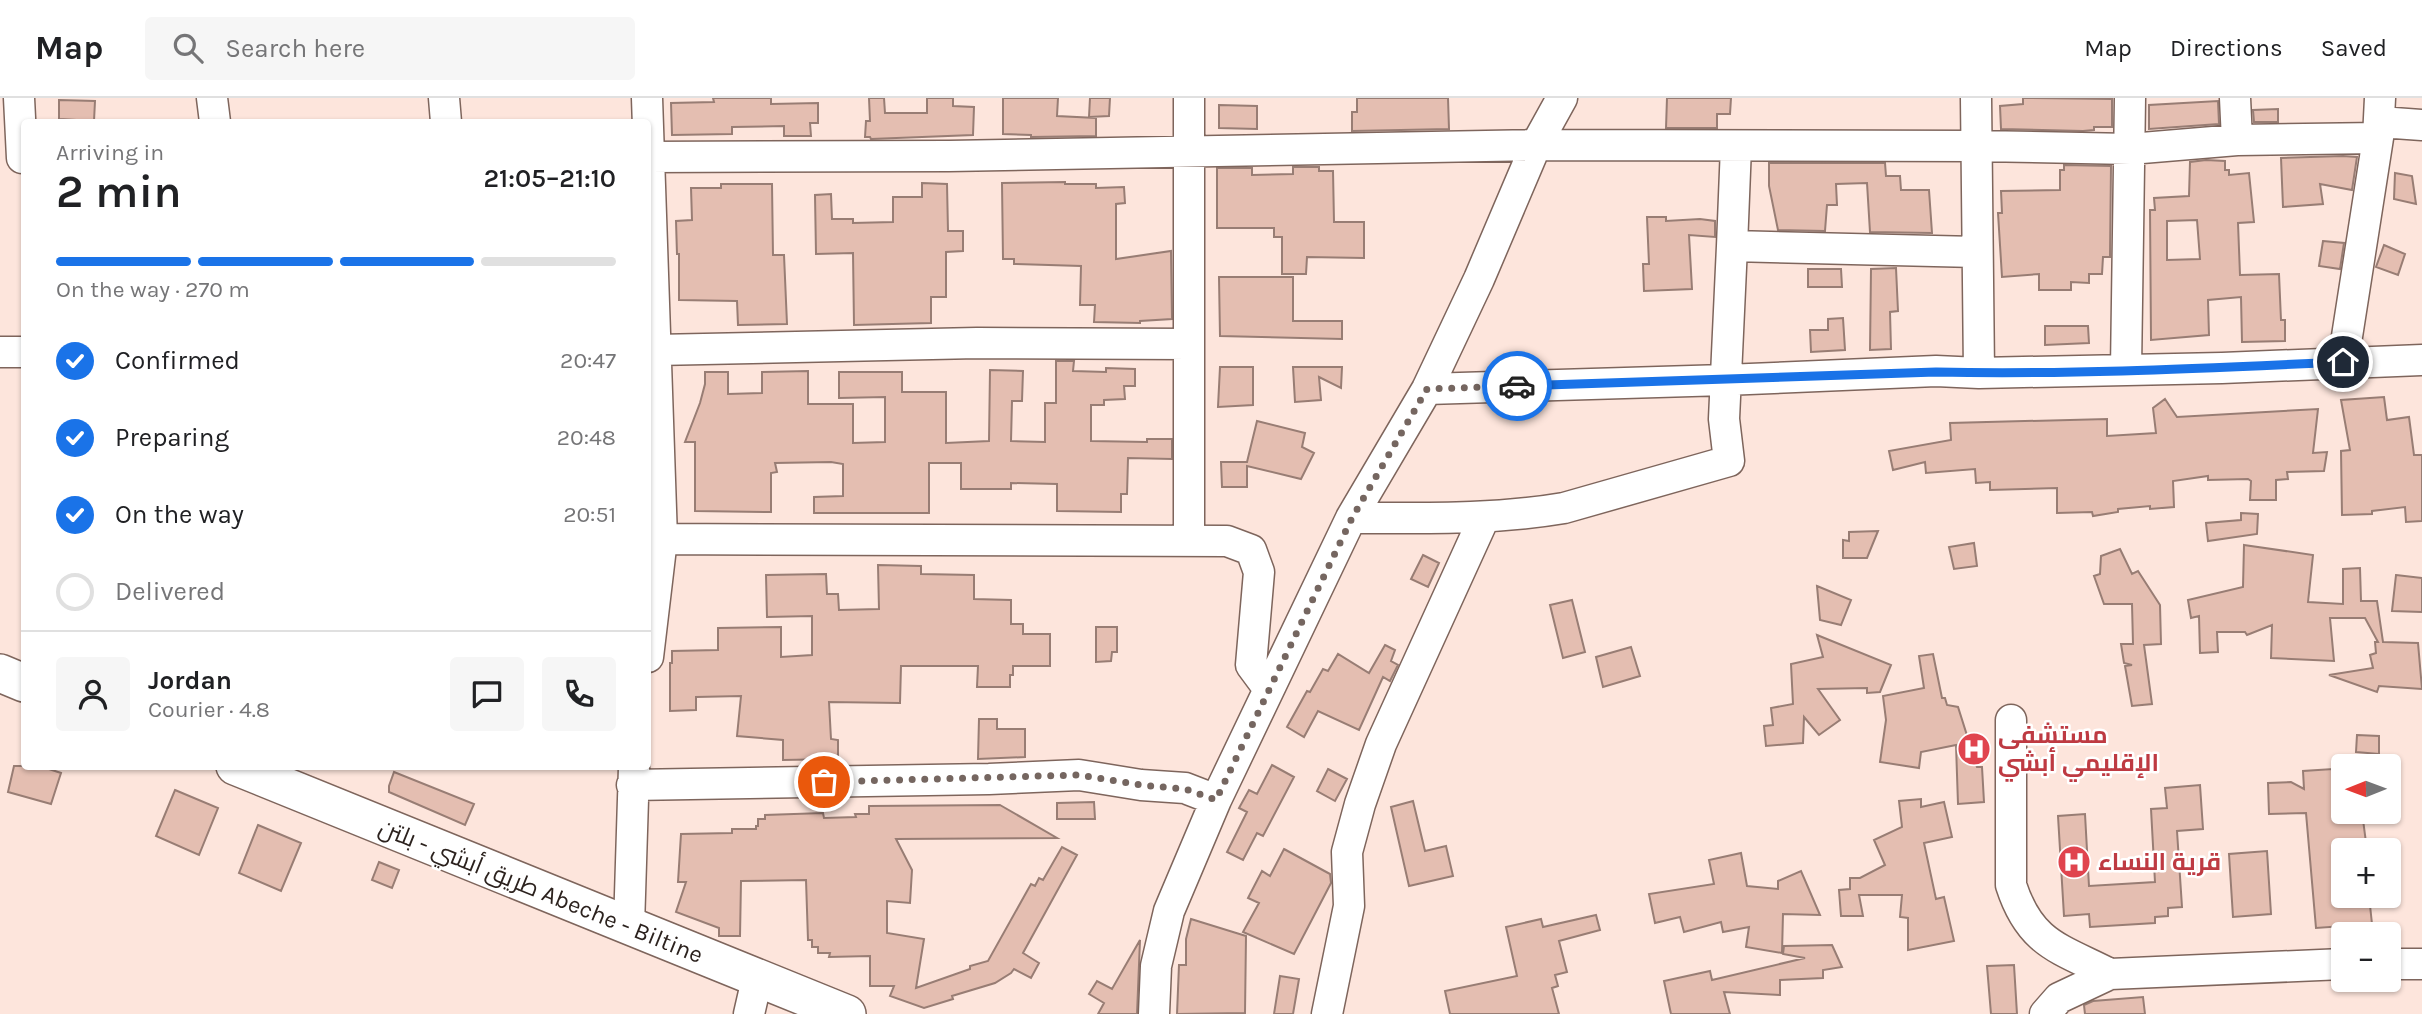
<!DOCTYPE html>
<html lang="en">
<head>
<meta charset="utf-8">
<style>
  body { margin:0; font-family:Karla,Cairo,sans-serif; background:#f6f6f6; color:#202124; height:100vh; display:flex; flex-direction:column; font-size:26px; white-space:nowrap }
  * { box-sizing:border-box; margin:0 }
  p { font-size:23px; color:#757577 }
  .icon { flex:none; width:38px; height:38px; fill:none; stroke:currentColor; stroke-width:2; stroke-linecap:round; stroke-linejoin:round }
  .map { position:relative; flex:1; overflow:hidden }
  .details { position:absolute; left:21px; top:21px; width:630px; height:651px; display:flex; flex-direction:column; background:#fff; border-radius:7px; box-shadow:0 2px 5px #0004 }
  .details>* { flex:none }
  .needle { width:46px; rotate:269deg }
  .buttons { position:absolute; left:2331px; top:656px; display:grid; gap:14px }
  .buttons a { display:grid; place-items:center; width:70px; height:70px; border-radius:7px; background:#fff; box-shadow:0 2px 5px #0004; font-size:35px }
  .pin { position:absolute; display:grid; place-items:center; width:60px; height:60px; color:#fff; margin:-30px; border:4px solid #fff; border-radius:50%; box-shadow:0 2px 7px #0007 }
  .courier { position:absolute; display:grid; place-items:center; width:70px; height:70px; margin:-35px; border:5px solid #1a73e8; border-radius:50%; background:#fff; color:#222; box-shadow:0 2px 9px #0007 }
  .head em { font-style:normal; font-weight:600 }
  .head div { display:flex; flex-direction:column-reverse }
  .head { display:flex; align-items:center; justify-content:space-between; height:119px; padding:0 35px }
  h1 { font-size:46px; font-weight:600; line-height:52px }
  .bar { display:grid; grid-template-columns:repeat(4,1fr); gap:10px 7px; align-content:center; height:84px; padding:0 35px }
  .bar i { height:9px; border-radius:5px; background:#e0e0e0 }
  .bar .current { background:#1a73e8 }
  .bar p { grid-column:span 4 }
  .line { display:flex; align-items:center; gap:18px; padding:0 35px; border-top:2px solid #e0e0e0 }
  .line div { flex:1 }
  .round { display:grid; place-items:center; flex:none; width:74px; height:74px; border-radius:7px; background:#f6f6f6 }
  ol { padding:0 35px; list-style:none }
  li { display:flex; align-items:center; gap:21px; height:77px }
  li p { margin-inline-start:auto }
  li .icon { padding:7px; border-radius:50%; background:#1a73e8; color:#fff; stroke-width:4 }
  li:last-child { color:#757577 }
  li i { width:38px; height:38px; border:4px solid #e0e0e0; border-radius:50% }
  header { display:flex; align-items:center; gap:42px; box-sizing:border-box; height:98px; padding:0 35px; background:#fff; border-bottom:2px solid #e0e0e0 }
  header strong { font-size:33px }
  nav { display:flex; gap:38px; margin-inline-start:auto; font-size:24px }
  .search { width:490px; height:63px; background:#f6f6f6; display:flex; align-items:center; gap:18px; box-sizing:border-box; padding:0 24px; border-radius:7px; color:#757577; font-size:26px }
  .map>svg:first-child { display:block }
</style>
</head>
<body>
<header>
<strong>Map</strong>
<div class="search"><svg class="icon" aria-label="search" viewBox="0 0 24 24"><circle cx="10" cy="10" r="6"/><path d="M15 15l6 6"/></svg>Search here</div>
<nav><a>Map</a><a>Directions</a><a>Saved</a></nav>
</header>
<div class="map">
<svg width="2422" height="916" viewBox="0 0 2422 916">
  <rect width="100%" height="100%" fill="#fde5dc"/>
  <path fill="#e4beb1" stroke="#987d74" stroke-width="2" fill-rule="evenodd" d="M713 0H771V6L818 5V25H810L811 38H784V28L732 29V36L672 37 671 5 714 4Z
    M869 0H884L885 15H927V0H953V8L974 9 973 37 871 41 870 39H865L866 23H870Z
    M1003 0H1058L1057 18 1096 20V38L1031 39V37L1003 36Z
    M1090 0H1110L1109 18 1089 19Z
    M1357 0H1448L1449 31 1352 33V14H1357Z
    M1667 0H1731L1730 16H1717V30H1666Z
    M2023 0 2112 1V29H2094V32L2083 33 2001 31 2000 8 2023 6Z
    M59 2 95 3 94 23 59 21Z
    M2218 3 2219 26 2149 31V7Z
    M1219 7 1257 8V31L1219 30Z
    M2278 11V24H2254L2253 12Z
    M2343 58 2357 59 2352 92 2320 86 2323 106 2283 109 2281 60Z
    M2206 62 2225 63V72H2229V77L2249 75 2254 124 2238 125 2240 177 2279 176 2281 222H2285V243L2242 244 2241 199 2208 202 2209 237 2151 242 2150 112H2155L2154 100 2189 98 2190 64ZM2197 122 2200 161 2167 162V123Z
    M1769 65H1885L1886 78H1900L1901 92H1929L1932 135 1870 134 1867 85 1836 86 1837 107H1827L1825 133 1778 132 1769 88Z
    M2064 67 2111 68 2110 159H2103L2102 176H2089V185L2071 184V192H2039V176L2002 179 1998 115H2002L2001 93 2060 92V72H2064Z
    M1293 69H1319V73H1333L1334 124H1364V160L1307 159 1306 176H1282V139H1274V130H1217V70H1252V77L1293 76Z
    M2395 75 2412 78 2416 106 2394 101Z
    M1065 84V86H1096V90L1124 89 1125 105 1116 106V161L1171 153 1172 221 1140 223V225L1094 224 1095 207H1080L1081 168 1014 166V161H1003L1002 85Z
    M922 85 947 86 948 133H963V153L946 154V199H931V225L854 227 853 155 816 156 815 97 831 96 832 121H853V125L893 124V99H922Z
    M721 86H772L773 157H784L787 226 738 227 737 203 679 202V156H677L676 123 692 122 691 90H721Z
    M1647 119H1666V123L1700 121 1715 123V139L1689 137 1692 191 1644 193 1643 166H1649Z
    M2323 143 2344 145 2340 171 2319 168Z
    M2384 147 2405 156 2398 177 2376 169Z
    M1896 170 1898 213 1890 214 1891 251 1870 252 1871 171Z
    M1808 171H1841L1842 189H1808Z
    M1219 179H1293V223H1342V241L1220 238Z
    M1843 220 1845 252 1811 254 1810 232H1828V221Z
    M2045 228H2088L2089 245 2045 247Z
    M1056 263H1074L1073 273 1106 274V270L1135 271V288H1124L1125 301 1104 302V307H1091V343L1147 344V341H1172V361L1128 360 1127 396H1121V414L1057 413V386L1011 385V391H961V365H929V415H814V399L843 398V366L831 364 775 365 777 374 771 375V414L695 413V344H685L700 305 705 286V274H728V296L762 295V274L808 273V306H853V345L885 344V299L839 300V274H902V294H946V345L989 343 990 272 1023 273 1022 303H1012L1011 343 1045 344V305H1056Z
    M1220 269H1253V307L1218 309Z
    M1293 269H1342L1341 290 1319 279 1321 302 1295 304Z
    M2384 299 2387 322 2409 319 2414 357H2422V423L2406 424 2405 409 2372 413V416L2342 417 2341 353 2350 352 2341 302Z
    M2165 301 2177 319 2318 311 2313 355 2327 354 2324 373 2287 374 2288 381 2276 382V402H2250L2251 383 2248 381 2208 382V378L2173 383 2174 409 2150 411V408L2118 411V414L2093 418 2092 414 2057 415V390L1990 392V384L1976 385 1975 371 1926 375 1925 364 1893 372 1889 353 1951 342 1950 325 2107 321V338L2156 335 2153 310Z
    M1257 323 1305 335 1302 349 1314 355 1301 381 1247 368V389H1222L1221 364H1247Z
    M2241 415 2258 416 2257 436 2208 443 2206 425 2241 422Z
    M1878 433 1867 460H1843V442L1849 443V434Z
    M1974 445 1977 468 1954 471 1949 449Z
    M2244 447 2313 457 2308 504 2343 506V471L2360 470 2361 503H2377L2383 544 2418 545 2422 591 2379 588 2377 594 2329 577 2373 570 2370 557 2376 555 2375 544H2378L2365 520H2330L2334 563 2271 560 2272 527 2247 537 2245 534H2217L2218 554 2200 555 2199 518 2191 520 2188 502 2243 489Z
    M2120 451 2132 476 2138 473 2160 507 2161 546 2144 547 2152 606 2132 608 2125 568 2132 567 2124 565 2121 546H2133L2132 506H2104L2094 478 2100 476 2101 458Z
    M1423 457 1439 465 1428 489 1411 481Z
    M878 467 921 468V476L974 477V501L1011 502V526H1023V536H1050V568H1013V577H1010V589H977L978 568H901L900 605 829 604 831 641 838 642V661L783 662V642L737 638 741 598 696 599V612L670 613V565H672V553L718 552V530L781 529V559L812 557V518L767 519 766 477 826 476 827 496H838L839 512 879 511Z
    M2396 477 2422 480V514L2392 513Z
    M1817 488 1851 502 1841 527 1820 522Z
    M1572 502 1585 554 1563 560 1550 507Z
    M1096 529H1117V554H1112L1111 563 1096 564Z
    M1817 537 1891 567 1880 594 1867 595V590L1818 591 1840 622 1819 637 1804 619 1803 645 1766 648 1764 628 1773 627 1771 610 1793 606 1791 566 1823 559Z
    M1385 547 1395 552 1391 563 1398 567 1390 583 1383 579 1359 632 1318 613 1304 639 1287 629 1307 593 1310 594 1323 571 1328 573 1338 556 1369 575Z
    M1631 549 1640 578 1603 589 1596 559Z
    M1933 556 1942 600H1945L1947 607 1958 609 1977 669H1982L1984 704 1958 706 1956 647 1921 654 1919 670 1880 664 1886 622 1883 598 1924 590 1919 558Z
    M979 621H997V631H1025V659L978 661Z
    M2357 637 2379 638V656L2356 654Z
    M1272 667 1294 679 1263 738 1257 735 1243 762 1227 754 1247 714 1239 710 1249 692 1257 696Z
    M14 668H40L61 675 51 706 8 694Z
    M1328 671 1347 681 1335 703 1317 693Z
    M2333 671 2336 714H2362L2367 752H2339L2343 798H2369L2372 826 2316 830 2306 715 2269 716 2268 685 2291 684 2304 691 2303 673Z
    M394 674 474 706 465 727 389 694V688Z
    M2200 687 2203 731 2177 733 2182 809 2168 810V818L2155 819V825L2090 829 2089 816 2064 818 2058 718 2085 716 2089 788 2155 784 2151 711 2167 710 2165 690Z
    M175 692 218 710 199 757 156 738Z
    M1921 701V709L1944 704 1952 739 1924 745 1936 801 1944 799 1954 843 1908 852V820L1900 819 1902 797H1859L1863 818H1841L1839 792 1850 791V780H1860L1885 767 1874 742 1902 729 1899 703Z
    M1413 703 1425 753 1446 748 1453 778 1409 788 1391 709Z
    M1094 704 1095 721H1057V705Z
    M1000 707 1057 740 896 741 912 772 910 805 887 803V835L924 841 916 890 970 871V868L988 863 1031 786 1035 788 1039 780 1043 782 1062 749 1077 757 1023 855 1039 865 1031 880 1014 871 1011 875 995 885 952 898 953 901 924 910 890 898 894 888H870V858L829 859 830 855H818V849H812V842H808L806 782 741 783 740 838H719V830L676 814 686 784H678L681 736 732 735V731H756V728H758V721H765V717L823 715 824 720 856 719 855 716H869V708Z
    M258 727 301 745 281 793 239 775Z
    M1284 751 1330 776 1331 785 1294 856 1243 834 1259 805 1248 800 1262 773 1270 778Z
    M2267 753 2271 816 2233 819 2229 756Z
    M1741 755 1747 788 1778 791V783L1801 773 1820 817 1783 816 1782 855 1746 849 1749 829 1723 834 1721 824 1684 834 1680 819 1655 825 1649 796 1714 786 1709 762Z
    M379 764 399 772 392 790 372 782Z
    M1596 817 1600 832 1559 843 1567 874 1555 877 1558 888 1552 890 1559 916H1450L1445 893 1517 878 1506 829 1541 821 1543 829Z
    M1191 821 1246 838 1245 915 1177 916 1179 867H1186V841Z
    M1140 842 1137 916H1098L1104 905 1089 896 1097 883 1112 891Z
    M1832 847 1842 869 1823 872V880L1780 882V897L1724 894 1730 916H1671L1664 883 1710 873 1712 882 1805 860 1783 856 1784 848Z
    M2014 867 2017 916H1991L1987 868Z
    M1280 878 1299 881 1293 916H1274Z
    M2143 899 2145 916H2085L2084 907 2093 903Z"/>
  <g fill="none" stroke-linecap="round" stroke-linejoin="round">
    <defs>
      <path id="minor" d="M19 0 22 60
        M212 0 215 24
        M444 0 446 24
        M647 0 662 441 648 559
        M1976 0 1979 275
        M2235 0 2237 42
        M2380 24 2422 27
        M648 59 949 58 1536 47 1977 48 2130 51 2237 42 2378 40
        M1732 148 1736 48
        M656 252 977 245 1189 246
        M0 254H24
        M2343 264 2378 40 2380 0
        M2126 271 2130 0
        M1427 291 1725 282 1936 273 1979 275 2222 270 2422 262
        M1351 420C1423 420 1493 422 1564 410L1729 363 1724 321 1732 148 1976 154
        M648 441 1227 443 1251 452 1259 474 1251 567 1268 590
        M1189 441V0
        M2011 622V787C2030 846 2059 850 2110 876
        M632 687 989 681 1079 677 1141 687 1185 690 1216 702
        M629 828 634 669
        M2389 866H2422
        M749 916 757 881
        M1154 916 1156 868 1169 813 1216 702 1351 420 1427 291 1479 181 1536 47 1562 0
        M1327 916 1349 808 1347 754 1360 706 1381 646 1484 420
        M2045 916 2059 900 2110 876 2343 866"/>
      <path id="major" d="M0 575 24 585
        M235 668 847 916"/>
    </defs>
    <use href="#minor" stroke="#7e655c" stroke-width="33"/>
    <use href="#major" stroke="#7e655c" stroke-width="40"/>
    <use href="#minor" stroke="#fff" stroke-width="30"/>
    <use href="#major" stroke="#fff" stroke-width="37"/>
  </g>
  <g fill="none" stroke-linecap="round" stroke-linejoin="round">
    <path stroke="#756660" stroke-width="7" stroke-dasharray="0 12.6" d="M824 684 1079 677 1141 687 1185 691 1216 702 1352 420 1427 291 1517 288"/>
    <path stroke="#1a73e8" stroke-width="9" d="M1517 288 1936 274C2071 277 2208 270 2343 264"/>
  </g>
  <defs>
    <symbol id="hospital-disc" viewBox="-11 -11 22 22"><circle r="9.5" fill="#e0444e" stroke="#fff"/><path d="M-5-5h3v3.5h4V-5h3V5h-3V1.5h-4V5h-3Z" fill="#fff"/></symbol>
  </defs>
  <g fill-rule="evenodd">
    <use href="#hospital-disc" x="1955" y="632" width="38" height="38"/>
    <use href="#hospital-disc" x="2055" y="745" width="38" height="38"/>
  </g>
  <g text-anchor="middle" stroke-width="5" stroke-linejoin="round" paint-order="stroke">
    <g font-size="24" font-weight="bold" fill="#be3a42" stroke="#fff" text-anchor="start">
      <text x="1998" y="645">مستشفى<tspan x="1998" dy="28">الإقليمي أبشي</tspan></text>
      <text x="2098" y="772">قرية النساء</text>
    </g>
    <g font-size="24" fill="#2c221e" stroke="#fff">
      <text transform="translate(541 793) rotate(22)" y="8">طريق أبشي - بلتن Abeche - Biltine</text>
    </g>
  </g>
</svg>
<div class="buttons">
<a><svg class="needle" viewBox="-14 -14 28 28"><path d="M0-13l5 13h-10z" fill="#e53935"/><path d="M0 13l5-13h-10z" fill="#757577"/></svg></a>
<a>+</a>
<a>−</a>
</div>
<div class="pin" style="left:824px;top:684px;background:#ea580c"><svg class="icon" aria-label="bag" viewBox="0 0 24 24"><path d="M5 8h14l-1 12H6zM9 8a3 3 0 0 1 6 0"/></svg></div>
<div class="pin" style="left:2343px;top:264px;background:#1f2937"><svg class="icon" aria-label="home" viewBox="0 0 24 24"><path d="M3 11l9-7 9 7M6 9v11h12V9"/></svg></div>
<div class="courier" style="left:1517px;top:288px"><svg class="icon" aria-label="car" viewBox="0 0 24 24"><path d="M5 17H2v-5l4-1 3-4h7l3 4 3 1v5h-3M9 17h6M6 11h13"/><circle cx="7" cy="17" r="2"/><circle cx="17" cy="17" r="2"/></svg></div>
<section class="details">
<div class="head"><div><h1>2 min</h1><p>Arriving in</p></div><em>21:05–21:10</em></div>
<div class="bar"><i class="current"></i><i class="current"></i><i class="current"></i><i></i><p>On the way · 270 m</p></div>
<ol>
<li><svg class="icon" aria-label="check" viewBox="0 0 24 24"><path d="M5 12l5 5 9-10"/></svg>Confirmed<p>20:47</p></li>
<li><svg class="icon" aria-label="check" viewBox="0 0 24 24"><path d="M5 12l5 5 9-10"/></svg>Preparing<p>20:48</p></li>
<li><svg class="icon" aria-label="check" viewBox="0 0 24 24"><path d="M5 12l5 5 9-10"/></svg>On the way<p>20:51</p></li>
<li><i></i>Delivered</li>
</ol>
<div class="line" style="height:126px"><a class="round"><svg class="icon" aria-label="person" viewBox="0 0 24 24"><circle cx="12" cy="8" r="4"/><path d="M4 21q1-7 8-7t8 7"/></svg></a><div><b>Jordan</b><p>Courier · 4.8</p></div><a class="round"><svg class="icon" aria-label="chat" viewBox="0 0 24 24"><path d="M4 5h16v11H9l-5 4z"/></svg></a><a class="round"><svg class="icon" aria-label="phone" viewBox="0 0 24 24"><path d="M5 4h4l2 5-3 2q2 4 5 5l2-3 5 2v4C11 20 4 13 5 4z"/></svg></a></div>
</section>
</div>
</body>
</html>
